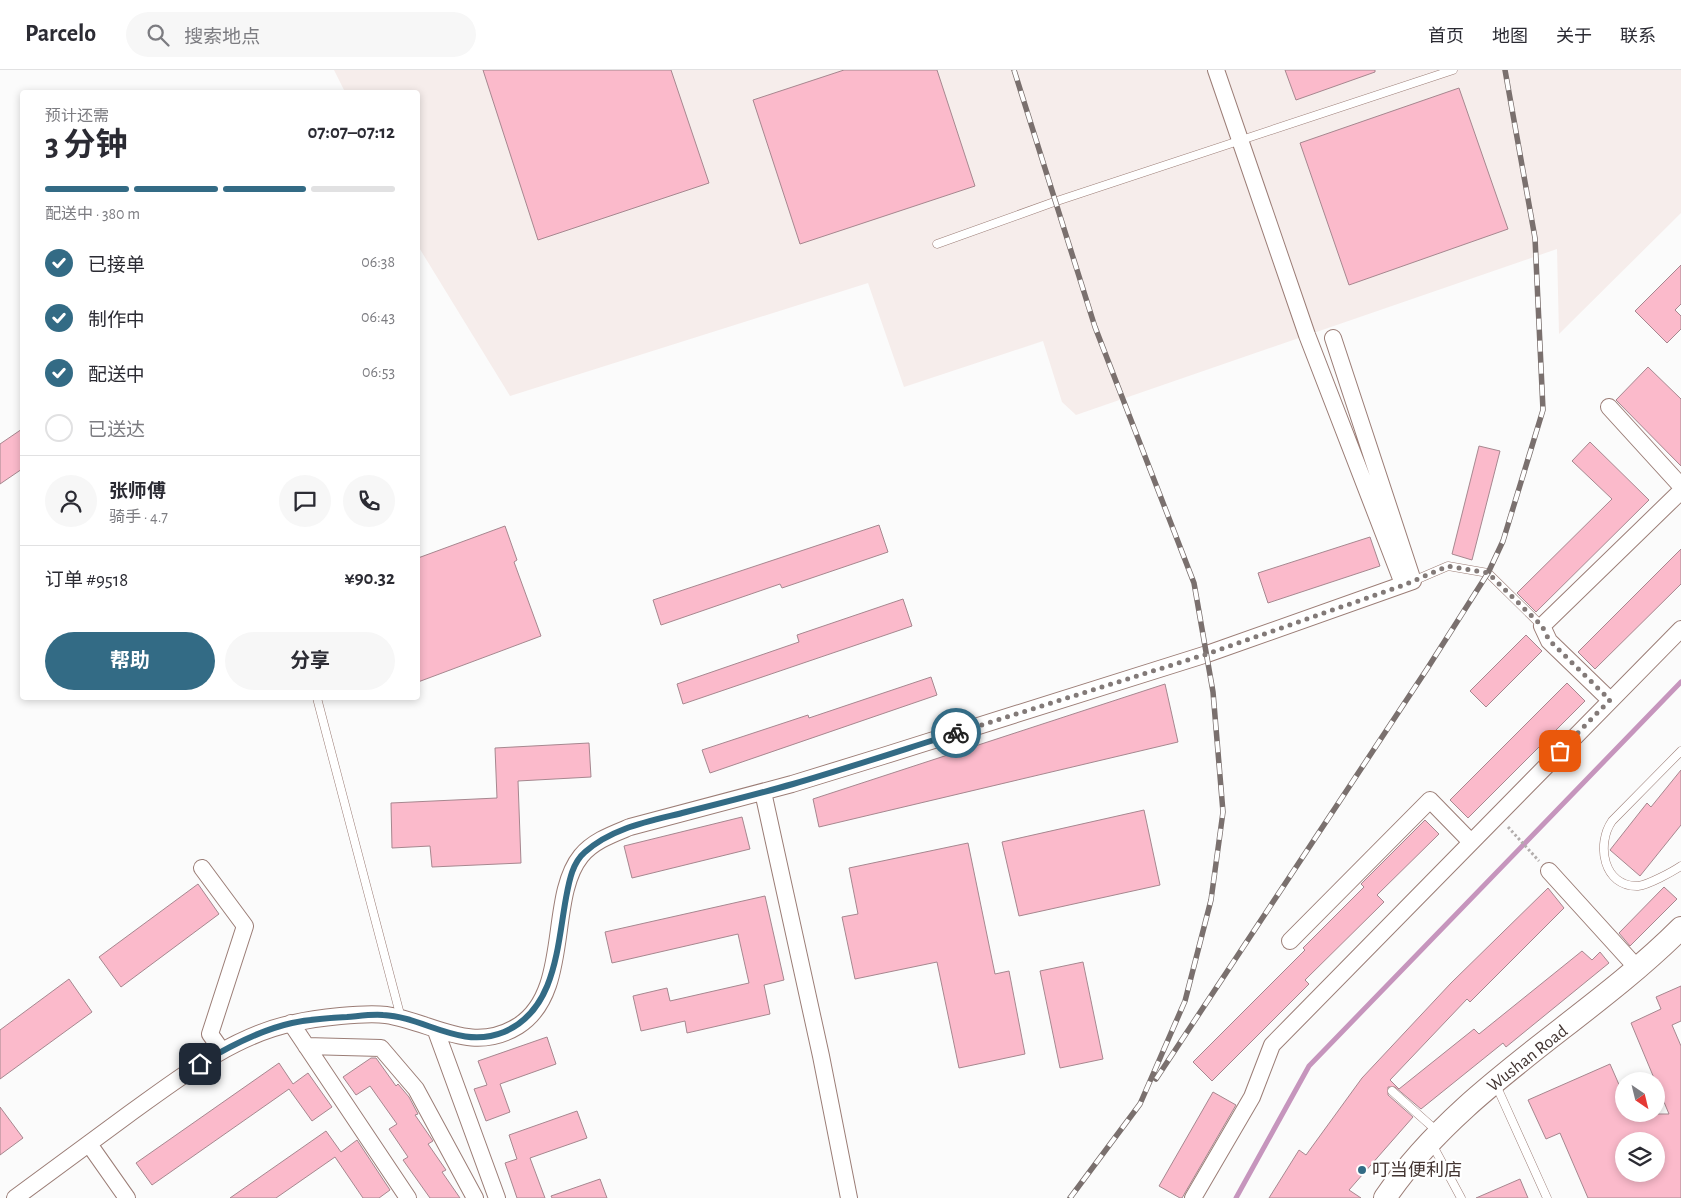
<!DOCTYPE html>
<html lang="zh">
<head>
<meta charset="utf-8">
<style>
  body { margin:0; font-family:"Alegreya Sans","Noto Sans SC",sans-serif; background:#f7f7f7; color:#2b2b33; height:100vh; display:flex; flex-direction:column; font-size:19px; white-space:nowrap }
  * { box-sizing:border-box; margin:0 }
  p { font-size:16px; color:#7c7c81 }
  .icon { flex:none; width:28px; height:28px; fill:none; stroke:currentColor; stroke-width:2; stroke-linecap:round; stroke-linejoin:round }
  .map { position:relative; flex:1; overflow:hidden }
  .sheet { position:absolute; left:20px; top:20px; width:400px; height:610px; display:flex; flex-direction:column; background:#fff; border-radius:5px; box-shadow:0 2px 8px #0003 }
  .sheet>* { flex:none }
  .needle { width:32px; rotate:145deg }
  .fabs { position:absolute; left:1615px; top:1002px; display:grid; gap:10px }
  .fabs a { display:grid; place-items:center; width:50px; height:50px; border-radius:50%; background:#fff; box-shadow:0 2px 8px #0003; font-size:25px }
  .pin { position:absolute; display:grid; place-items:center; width:42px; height:42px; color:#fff; margin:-21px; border-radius:10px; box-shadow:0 2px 8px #0006 }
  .courier { position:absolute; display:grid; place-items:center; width:50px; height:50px; margin:-25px; border:4px solid #336b85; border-radius:50%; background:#fff; color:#222; box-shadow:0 1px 6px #0007 }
  .overview em { font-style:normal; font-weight:700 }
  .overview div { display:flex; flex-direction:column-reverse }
  .overview { display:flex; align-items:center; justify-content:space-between; height:85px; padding:0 25px }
  h1 { font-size:32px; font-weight:700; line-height:38px }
  .bar { display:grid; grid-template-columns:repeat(4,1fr); gap:8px 5px; align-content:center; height:60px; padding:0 25px }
  .bar i { height:6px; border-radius:4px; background:#e1e1e2 }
  .bar .on { background:#336b85 }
  .bar p { grid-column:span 4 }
  .line { display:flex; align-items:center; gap:12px; padding:0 25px; border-top:1px solid #e1e1e2 }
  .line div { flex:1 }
  .round { display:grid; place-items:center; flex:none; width:52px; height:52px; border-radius:26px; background:#f7f7f7 }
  ol { padding:0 25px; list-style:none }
  li { display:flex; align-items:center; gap:15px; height:55px }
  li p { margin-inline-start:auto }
  li .icon { padding:5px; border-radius:50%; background:#336b85; color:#fff; stroke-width:4 }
  li:last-child { color:#7c7c81 }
  li i { width:28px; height:28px; border:2px solid #e1e1e2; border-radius:50% }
  .cta { display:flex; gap:10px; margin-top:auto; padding:10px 25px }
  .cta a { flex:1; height:58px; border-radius:30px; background:#336b85; color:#fff; font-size:20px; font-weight:700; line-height:58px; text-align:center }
  .cta a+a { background:#f7f7f7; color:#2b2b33 }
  header { display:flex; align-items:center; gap:30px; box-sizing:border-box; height:70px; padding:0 25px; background:#fff; border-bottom:1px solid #e1e1e2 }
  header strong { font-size:24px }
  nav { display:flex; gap:28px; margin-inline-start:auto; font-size:18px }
  .search { width:350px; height:45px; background:#f7f7f7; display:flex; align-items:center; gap:12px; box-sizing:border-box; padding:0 18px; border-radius:28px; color:#7c7c81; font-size:19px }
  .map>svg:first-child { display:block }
</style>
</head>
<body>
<header>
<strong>Parcelo</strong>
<div class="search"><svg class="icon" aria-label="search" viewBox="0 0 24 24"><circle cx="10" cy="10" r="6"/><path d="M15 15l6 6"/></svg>搜索地点</div>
<nav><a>首页</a><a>地图</a><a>关于</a><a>联系</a></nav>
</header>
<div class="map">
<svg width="1681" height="1128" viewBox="0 0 1681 1128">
  <rect width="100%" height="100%" fill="#fbfbfb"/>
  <path fill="#f6edeb" d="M334 0H1681V143L1559 264 1557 179 1076 345 1062 332 1043 271 904 317 868 213 510 326 418 176V22H345Z"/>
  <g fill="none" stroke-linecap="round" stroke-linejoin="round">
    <path stroke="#c695bd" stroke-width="5" d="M1236 1128 1309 996 1681 612"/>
  </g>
  <path fill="#fbbacb" stroke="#a6878f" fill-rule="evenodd" d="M483 0H671L709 113 538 170Z
    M844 0H937L975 116 800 174 753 30Z
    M1285 0H1375V2L1296 30Z
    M1459 18 1508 159 1349 215 1300 73Z
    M1681 195V234L1675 240 1681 246V259L1667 273 1635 241Z
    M1648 297 1681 329V396L1616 330Z
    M22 359V399L0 414V374Z
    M1590 372 1649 430 1536 542 1517 523 1612 429 1572 391Z
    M1479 376 1500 381 1472 490 1452 484Z
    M879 455 888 482 782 518 780 514 661 555 653 530Z
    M505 456 517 490 514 492 541 566 418 612V488Z
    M1370 467 1380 496 1268 533 1258 503Z
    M1681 479V514L1595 599 1578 582Z
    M903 529 912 556 683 634 677 614 799 572 797 565Z
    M1526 565 1542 581 1486 637 1470 621Z
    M931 607 937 625 710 703 702 680 808 645 809 648Z
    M1567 613 1585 631 1468 748 1450 730Z
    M1165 614 1178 672 819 757 813 729Z
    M589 673 591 707 518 711 521 793 432 797 430 776 392 778 391 733 497 728 495 678Z
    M1681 700V755L1640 806 1610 780 1647 733 1651 737Z
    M1144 740 1160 815 1019 846 1002 772Z
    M742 747 750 779 632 808 624 776Z
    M1425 750 1439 764 1377 825 1384 832 1305 910 1309 914 1212 1011 1193 992 1305 880 1303 878 1364 817 1361 814Z
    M968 773 995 904 1009 901 1025 984 959 998 937 892 855 909 842 847 858 844 849 798Z
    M198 814 219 844 121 917 99 887Z
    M1664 817 1677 829 1630 876 1619 863Z
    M1548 818 1564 838 1470 932 1467 929 1390 1010 1399 1019 1474 959 1479 964 1582 881 1592 890 1600 882 1609 893 1506 977 1503 973 1421 1039 1395 1017H1388V1025L1413 1047 1349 1120 1361 1128H1269L1299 1080 1306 1085 1362 1008 1451 913Z
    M765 826 784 910 764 915 770 944 687 963 685 951 641 961 633 926 667 918 670 931 749 913 738 864 612 893 605 862Z
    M1083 892 1103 989 1060 998 1040 901Z
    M69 909 92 942 0 1009V960Z
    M1681 916V951L1672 955 1681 976V1128H1588L1560 1063 1546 1069 1528 1030 1610 994 1624 1026V1044H1669L1631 953 1661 939 1656 927ZM1624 1071H1656V1104H1624Z
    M547 967 556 994 500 1014 510 1042 486 1051 474 1019 487 1015 478 991Z
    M371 988H376L396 1016 398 1014 409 1027 418 1044 415 1045 433 1071 428 1074 446 1100 442 1102 460 1128H430L403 1090 408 1087 389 1059 397 1054 370 1016 356 1025 343 1007Z
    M279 993 293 1014 308 1003 332 1037 312 1051 289 1019 152 1115 136 1093Z
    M1213 1022 1236 1035 1182 1128H1180L1159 1116Z
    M0 1037 23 1068 0 1085Z
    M577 1041 587 1068 530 1088 545 1128H517L505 1093 517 1089 509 1065Z
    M326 1061 341 1082 357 1070 390 1120 379 1128H363L335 1087 276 1128H230Z
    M600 1109 607 1128H552L551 1126Z
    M1520 1109 1528 1128H1476Z"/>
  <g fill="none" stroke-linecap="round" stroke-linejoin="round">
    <defs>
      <path id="lane" d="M937 174 1054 132 1453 0
        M1413 511 1448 496 1488 503 1542 556
        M317 628 401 948
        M1681 681 1612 751C1596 774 1603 817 1638 816 1648 815 1672 802 1681 796
        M1496 1015 1547 1128
        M1392 1021 1438 1062
        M1432 1074 1461 1128"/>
      <path id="street" d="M1216 0 1307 265 1402 511
        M1609 337 1681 416
        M1610 630 1549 571 1542 556 1681 421
        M763 722 821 986 849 1128
        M202 798 245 856 210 964 222 981
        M1549 801 1638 899
        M1290 871 1430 730 1471 772
        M291 953 408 1128
        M436 961 497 1128
        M306 976 381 978 416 1019 475 1128
        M89 1074 127 1128
        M15 1128C53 1100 91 1072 129 1044 178 1009 233 965 294 953 315 948 366 942 386 945 433 952 471 985 518 956 572 922 547 828 581 786 593 771 613 764 630 757L792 714 883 686 1207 584 1413 511 1333 268
        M1193 1128 1252 1027 1272 975 1681 559"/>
      <path id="secondary" d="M1385 1128C1459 1018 1587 952 1681 858"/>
    </defs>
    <use href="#lane" stroke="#9b7d76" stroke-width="9"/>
    <use href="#street" stroke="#9b7d76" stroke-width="18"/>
    <use href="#secondary" stroke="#9b7d76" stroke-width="24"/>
    <path stroke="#b2adac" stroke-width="3" stroke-dasharray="2.5 2.5" stroke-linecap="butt" d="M1508 757 1539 791"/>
    <use href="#lane" stroke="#fff" stroke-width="8"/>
    <use href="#street" stroke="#fff" stroke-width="16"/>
    <use href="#secondary" stroke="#fff" stroke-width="22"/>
    <defs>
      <path id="rail" d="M1014 0 1095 257 1194 513 1213 622 1223 742 1211 830 1185 931 1140 1034 1070 1128
        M1156 1009 1427 599 1488 503 1503 471 1543 340 1535 168 1505 0"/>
    </defs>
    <use href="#rail" stroke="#7a706e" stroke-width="5.5"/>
    <use href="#rail" stroke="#fff" stroke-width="4" stroke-dasharray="11" stroke-linecap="butt"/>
  </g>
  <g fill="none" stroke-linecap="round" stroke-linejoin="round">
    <path stroke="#837a78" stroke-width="5" stroke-dasharray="0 9" d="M956 663 1207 584 1404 515 1448 496 1488 503 1542 556 1549 570 1610 630 1560 681"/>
    <path stroke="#336b85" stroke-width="6" d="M200 994C228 977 260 960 292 953 310 949 328 948 347 947 359 946 372 944 383 945 425 947 460 980 504 962 556 940 557 877 566 828 569 812 572 793 585 782 613 757 651 751 686 742 722 733 758 724 793 714 848 698 902 680 956 663"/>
  </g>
  <circle fill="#336b85" stroke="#fff" stroke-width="2" cx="1362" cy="1100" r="5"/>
  <g text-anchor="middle" stroke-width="4.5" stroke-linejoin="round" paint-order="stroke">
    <g font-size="18" fill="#423431" stroke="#fff">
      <text transform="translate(1527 988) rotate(-38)" y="6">Wushan Road</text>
    </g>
    <g font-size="18" fill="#423431" stroke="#fff" text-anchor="start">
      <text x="1372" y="1106">叮当便利店</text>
    </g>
  </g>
</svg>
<div class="fabs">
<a><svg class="needle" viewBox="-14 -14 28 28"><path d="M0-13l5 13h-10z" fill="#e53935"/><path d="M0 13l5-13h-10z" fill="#7c7c81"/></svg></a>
<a><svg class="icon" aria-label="layers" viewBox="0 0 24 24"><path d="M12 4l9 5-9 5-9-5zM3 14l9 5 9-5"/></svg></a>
</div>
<div class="pin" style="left:1560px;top:681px;background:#ea580c"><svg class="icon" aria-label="bag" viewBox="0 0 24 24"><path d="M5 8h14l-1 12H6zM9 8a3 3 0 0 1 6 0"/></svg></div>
<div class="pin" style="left:200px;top:994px;background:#1f2937"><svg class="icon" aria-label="home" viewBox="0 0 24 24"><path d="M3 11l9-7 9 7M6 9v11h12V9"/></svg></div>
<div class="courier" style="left:956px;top:663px"><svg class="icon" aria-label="bike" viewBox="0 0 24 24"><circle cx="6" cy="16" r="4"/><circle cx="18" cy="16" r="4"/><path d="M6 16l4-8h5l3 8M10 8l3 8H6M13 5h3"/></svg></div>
<section class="sheet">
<div class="overview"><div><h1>3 分钟</h1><p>预计还需</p></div><em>07:07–07:12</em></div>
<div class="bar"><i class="on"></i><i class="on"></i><i class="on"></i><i></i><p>配送中 · 380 m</p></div>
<ol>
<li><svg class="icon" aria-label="check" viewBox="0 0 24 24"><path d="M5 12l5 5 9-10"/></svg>已接单<p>06:38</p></li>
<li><svg class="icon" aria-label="check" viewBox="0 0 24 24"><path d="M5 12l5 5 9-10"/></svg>制作中<p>06:43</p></li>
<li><svg class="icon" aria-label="check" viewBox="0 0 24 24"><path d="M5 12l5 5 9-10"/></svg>配送中<p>06:53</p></li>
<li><i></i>已送达</li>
</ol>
<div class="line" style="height:90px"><a class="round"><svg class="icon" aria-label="person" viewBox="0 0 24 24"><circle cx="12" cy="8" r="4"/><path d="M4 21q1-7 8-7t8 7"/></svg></a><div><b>张师傅</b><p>骑手 · 4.7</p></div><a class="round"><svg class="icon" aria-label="chat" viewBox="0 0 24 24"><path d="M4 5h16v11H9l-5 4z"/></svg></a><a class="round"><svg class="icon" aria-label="phone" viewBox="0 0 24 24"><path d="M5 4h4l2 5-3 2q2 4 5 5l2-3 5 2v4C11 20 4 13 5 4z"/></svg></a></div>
<div class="line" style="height:65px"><div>订单 #9518</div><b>¥90.32</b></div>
<div class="cta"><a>帮助</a><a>分享</a></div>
</section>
</div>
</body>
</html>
